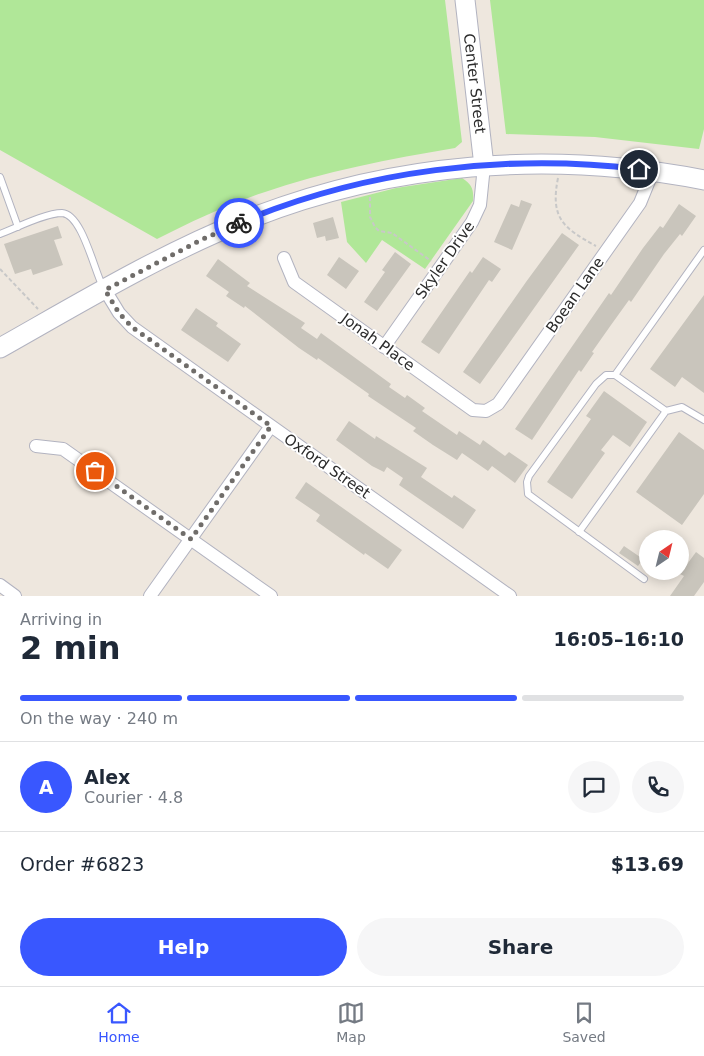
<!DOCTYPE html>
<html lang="en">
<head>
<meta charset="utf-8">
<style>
  body { margin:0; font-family:"DejaVu Sans",sans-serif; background:#f6f6f7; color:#1f2937; height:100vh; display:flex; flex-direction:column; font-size:19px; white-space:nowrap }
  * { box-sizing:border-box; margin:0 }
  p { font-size:16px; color:#747a83 }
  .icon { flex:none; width:28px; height:28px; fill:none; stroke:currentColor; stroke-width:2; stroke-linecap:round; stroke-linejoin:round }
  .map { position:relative; height:596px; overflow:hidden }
  .side { display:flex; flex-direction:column; background:#fff; flex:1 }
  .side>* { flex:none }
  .needle { width:32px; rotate:35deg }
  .controls { position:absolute; left:639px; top:530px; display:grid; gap:10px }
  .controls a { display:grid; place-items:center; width:50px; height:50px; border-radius:50%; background:#fff; box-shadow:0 2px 12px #0003; font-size:25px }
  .pin { position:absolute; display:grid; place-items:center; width:42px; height:42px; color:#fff; margin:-21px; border:2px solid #fff; border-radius:50%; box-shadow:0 1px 5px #0007 }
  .courier { position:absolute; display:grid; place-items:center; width:50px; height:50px; margin:-25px; border:4px solid #3957ff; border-radius:50%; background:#fff; color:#222; box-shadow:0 1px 6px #0007 }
  .headline em { font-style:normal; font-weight:600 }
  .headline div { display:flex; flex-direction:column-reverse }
  .headline { display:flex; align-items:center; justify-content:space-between; height:85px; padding:0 20px }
  h1 { font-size:32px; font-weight:600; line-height:38px }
  .bar { display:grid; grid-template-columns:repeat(4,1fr); gap:8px 5px; align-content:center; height:60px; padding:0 20px }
  .bar i { height:6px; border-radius:4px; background:#e0e1e3 }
  .bar .active { background:#3957ff }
  .bar p { grid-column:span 4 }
  .line { display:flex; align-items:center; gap:12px; padding:0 20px; border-top:1px solid #e0e1e3 }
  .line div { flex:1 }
  .round { display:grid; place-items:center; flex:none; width:52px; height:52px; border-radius:26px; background:#f6f6f7 }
  .action { display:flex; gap:10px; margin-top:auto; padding:10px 20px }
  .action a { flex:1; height:58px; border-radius:30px; background:#3957ff; color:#fff; font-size:20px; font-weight:600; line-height:58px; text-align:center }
  .action a+a { background:#f6f6f7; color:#1f2937 }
  .tab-bar { display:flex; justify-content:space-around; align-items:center; height:70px; border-top:1px solid #e0e1e3; background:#fff; font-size:14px; color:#747a83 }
  .tab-bar a { display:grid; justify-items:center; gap:2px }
  .tab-bar .active { color:#3957ff }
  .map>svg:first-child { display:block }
</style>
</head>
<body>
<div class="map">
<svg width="704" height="596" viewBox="0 0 704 596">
  <rect width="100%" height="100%" fill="#eee7de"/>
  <path fill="#b0e798" d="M0 0H445L462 142 455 148C390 159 325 171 262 193 226 205 191 222 157 239L0 150Z
    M490 0H704V129L699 149 595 137 506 134Z
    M462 178C472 184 474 190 473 201L425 269 382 240 366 263 347 242 341 202 396 188Z"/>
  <path fill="#c9c5bc" d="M521 200 532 204 512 250 494 242 511 204 519 207Z
    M679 204 696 216 682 236 680 234 664 254 631 302 629 300 611 325 592 352 594 353 581 372 579 370 532 440 515 429 609 293 611 295 643 248 660 226 663 228Z
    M333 217 339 238 326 241 325 236 317 238 313 223Z
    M58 226 62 238 54 240 63 265 33 275 31 269 15 274 4 244Z
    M562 233 579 245 480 384 463 372 526 282Z
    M395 252 411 264 377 311 364 302 385 272 382 270Z
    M339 257 359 271 346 289 327 275Z
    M483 257 501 269 492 282 489 280 439 354 421 342 470 271 472 273Z
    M218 259 250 283 247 286 305 323 301 328 317 339 321 333 391 384 389 387 405 398 407 395 425 408 422 411 457 435 459 431 480 445 483 440 505 456 509 452 528 465 515 483 492 466 488 471 462 453 457 460 433 445 413 431 416 428 368 396 369 394 318 358 317 360 299 348 245 306 244 308 226 296 229 292 206 276Z
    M704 295V393L682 377 675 387 650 369Z
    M196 308 218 323 216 326 241 344 228 362 181 330Z
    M604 391 647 422 630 447 613 435 601 450 605 453 572 499 547 482 591 419 586 416Z
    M349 421 375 439 376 436 427 468 421 477 452 498 454 495 476 510 463 529 399 485 403 478 387 467 384 472 372 466 336 440Z
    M679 432 704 450V494L682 525 636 492Z
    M306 482 402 550 388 569 365 553 364 555 316 521 320 515 295 498Z
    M624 546 643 559 638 566 619 553Z
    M696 552 704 558V582L694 596H670L684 576 680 574Z"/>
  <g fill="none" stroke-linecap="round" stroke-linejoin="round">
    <defs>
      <path id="lane" d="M0 177 18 227
        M0 234C16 228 45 213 62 213 82 214 94 270 103 287
        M704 250 615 375 666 411 682 407 704 420
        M615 375H606L596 384 529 476 527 482 528 494 644 579
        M579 532 666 411"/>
      <path id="street" d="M284 258 294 282 473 410 486 411 498 404 640 203 653 171
        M105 290 119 313 132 327 510 596
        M384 347 472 222 480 205 484 166
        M36 446 63 449 271 596
        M0 585 15 596
        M150 596 271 426"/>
      <g id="secondary">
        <path id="s1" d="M465 0 484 166"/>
        <path d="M0 348C78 304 161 254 244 221 390 162 550 150 704 180"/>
      </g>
    </defs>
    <use href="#lane" stroke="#b2b3c0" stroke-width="8"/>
    <use href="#street" stroke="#b2b3c0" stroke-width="14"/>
    <use href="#secondary" stroke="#b2b3c0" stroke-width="21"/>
    <path stroke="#c8c8c8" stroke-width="2" stroke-dasharray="4 2.5" stroke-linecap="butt" d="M558 178C550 218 563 228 596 246
      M370 197V217L375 227 379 231 392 233 431 261
      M0 269 38 309"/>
    <use href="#lane" stroke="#fff" stroke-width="6"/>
    <use href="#street" stroke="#fff" stroke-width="12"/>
    <use href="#secondary" stroke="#fff" stroke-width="19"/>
  </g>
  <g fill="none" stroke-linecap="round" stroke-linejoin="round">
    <path stroke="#706d6a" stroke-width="5" stroke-dasharray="0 9" d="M95 471 191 539 271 426 132 327 119 313 105 290 201 240 239 223"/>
    <path stroke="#3957ff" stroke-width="6" d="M239 223C363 170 506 153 639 169"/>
  </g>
  <g text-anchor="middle" stroke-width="4" stroke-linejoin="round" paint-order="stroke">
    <g font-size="15" fill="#2c2c2c" stroke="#fff">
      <text dy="5" stroke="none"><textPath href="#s1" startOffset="84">Center Street</textPath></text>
      <text transform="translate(445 260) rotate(-55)" y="5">Skyler Drive</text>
      <text transform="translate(575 295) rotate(-55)" y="5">Boean Lane</text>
      <text transform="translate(378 342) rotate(36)" y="5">Jonah Place</text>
      <text transform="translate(327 466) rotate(35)" y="5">Oxford Street</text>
    </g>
  </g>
</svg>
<div class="controls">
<a><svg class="needle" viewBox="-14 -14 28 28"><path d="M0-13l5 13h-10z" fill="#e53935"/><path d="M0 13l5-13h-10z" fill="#747a83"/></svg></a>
</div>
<div class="pin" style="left:95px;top:471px;background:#ea580c"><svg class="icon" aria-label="bag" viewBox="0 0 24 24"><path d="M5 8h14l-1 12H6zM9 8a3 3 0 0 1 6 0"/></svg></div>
<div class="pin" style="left:639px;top:169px;background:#1f2937"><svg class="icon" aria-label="home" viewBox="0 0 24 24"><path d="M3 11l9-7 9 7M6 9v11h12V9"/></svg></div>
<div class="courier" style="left:239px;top:223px"><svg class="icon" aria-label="bike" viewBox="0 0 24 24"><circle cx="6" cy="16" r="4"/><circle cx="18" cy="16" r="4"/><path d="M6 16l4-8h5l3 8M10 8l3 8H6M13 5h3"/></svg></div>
</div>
<section class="side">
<div class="headline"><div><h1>2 min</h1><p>Arriving in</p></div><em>16:05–16:10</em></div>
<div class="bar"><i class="active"></i><i class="active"></i><i class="active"></i><i></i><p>On the way · 240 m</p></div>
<div class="line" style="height:90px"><b class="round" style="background:#3957ff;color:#fff">A</b><div><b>Alex</b><p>Courier · 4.8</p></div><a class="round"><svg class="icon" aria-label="chat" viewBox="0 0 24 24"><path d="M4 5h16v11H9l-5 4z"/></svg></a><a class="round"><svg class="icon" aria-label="phone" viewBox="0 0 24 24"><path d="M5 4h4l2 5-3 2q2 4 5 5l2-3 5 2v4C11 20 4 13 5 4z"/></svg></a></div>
<div class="line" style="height:65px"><div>Order #6823</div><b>$13.69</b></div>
<div class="action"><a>Help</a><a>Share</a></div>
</section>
<nav class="tab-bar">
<a class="active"><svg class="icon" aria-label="home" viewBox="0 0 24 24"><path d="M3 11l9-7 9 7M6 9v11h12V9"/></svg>Home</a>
<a><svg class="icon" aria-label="map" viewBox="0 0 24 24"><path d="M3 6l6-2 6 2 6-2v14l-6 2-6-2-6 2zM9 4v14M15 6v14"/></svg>Map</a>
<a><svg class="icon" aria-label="saved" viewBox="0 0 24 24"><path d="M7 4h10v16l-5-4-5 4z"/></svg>Saved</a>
</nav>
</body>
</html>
